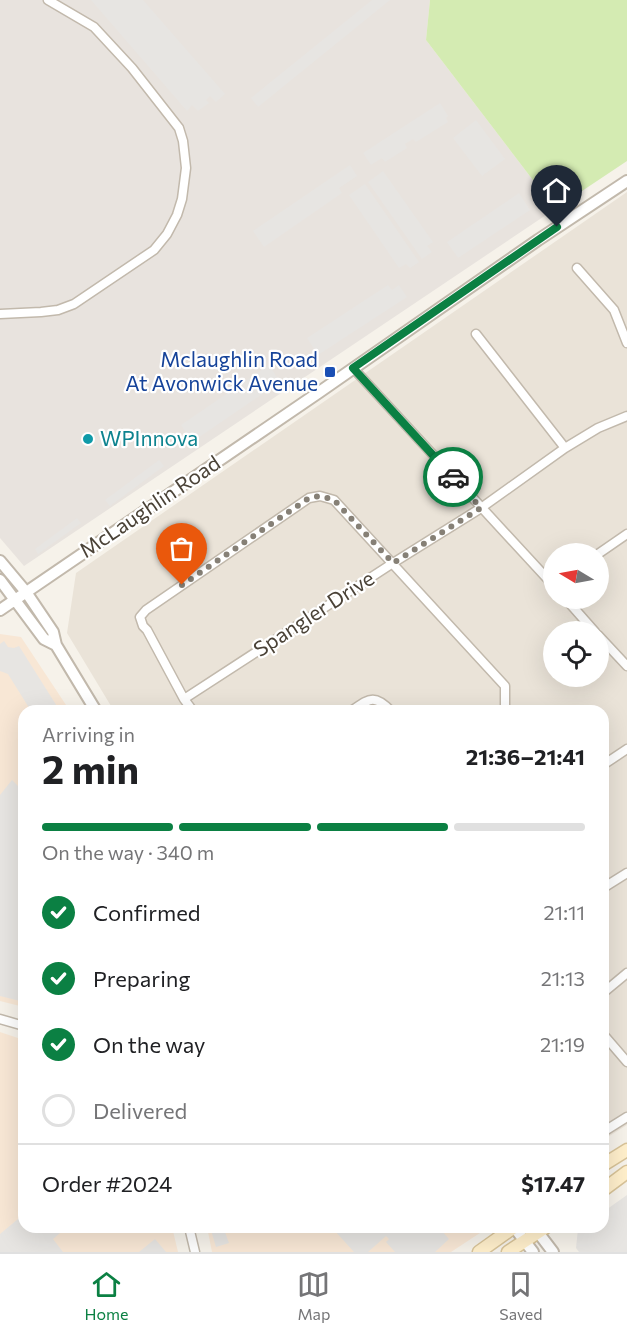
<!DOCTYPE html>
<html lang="en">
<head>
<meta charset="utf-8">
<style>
  body { margin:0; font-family:Commissioner,sans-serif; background:#f6f6f6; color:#202124; height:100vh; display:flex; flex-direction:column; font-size:22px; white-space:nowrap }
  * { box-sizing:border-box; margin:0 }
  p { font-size:20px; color:#757577 }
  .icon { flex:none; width:33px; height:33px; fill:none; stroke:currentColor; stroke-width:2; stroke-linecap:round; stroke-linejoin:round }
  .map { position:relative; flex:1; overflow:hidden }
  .sheet { position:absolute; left:18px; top:705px; width:591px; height:528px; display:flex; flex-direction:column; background:#fff; border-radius:18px; box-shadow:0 6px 24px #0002 }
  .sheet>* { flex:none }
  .needle { width:39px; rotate:280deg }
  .controls { position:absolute; left:543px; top:543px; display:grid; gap:12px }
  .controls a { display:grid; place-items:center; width:66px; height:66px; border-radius:50%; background:#fff; box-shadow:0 6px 24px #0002; font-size:30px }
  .pin { position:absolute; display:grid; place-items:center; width:51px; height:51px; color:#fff; margin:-62px -26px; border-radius:50% 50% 50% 0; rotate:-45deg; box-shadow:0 0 6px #0007 }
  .pin .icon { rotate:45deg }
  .courier { position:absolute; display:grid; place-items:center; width:60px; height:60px; margin:-30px; border:4px solid #0b8043; border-radius:50%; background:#fff; color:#222; box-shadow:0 2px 8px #0007 }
  .head em { font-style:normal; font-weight:700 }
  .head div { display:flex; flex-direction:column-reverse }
  .head { display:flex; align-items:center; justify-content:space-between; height:102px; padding:0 24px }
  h1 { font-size:39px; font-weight:700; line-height:45px }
  .bar { display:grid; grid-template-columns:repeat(4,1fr); gap:9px 6px; align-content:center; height:72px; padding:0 24px }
  .bar i { height:8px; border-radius:4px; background:#e0e0e0 }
  .bar .current { background:#0b8043 }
  .bar p { grid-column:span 4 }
  .line { display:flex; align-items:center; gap:15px; padding:0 24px; border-top:2px solid #e0e0e0 }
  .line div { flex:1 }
  ol { padding:0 24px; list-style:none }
  li { display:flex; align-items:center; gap:18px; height:66px }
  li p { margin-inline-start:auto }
  li .icon { padding:6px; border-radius:50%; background:#0b8043; color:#fff; stroke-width:4 }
  li:last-child { color:#757577 }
  li i { width:33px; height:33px; border:3px solid #e0e0e0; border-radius:50% }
  .tab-bar { display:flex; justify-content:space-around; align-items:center; height:84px; border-top:2px solid #e0e0e0; background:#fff; font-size:16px; color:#757577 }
  .tab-bar a { display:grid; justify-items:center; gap:3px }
  .tab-bar .current { color:#0b8043 }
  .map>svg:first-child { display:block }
</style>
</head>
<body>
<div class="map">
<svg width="627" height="1252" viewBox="0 0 627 1252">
  <rect width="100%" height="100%" fill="#f6f2ea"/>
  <path fill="#eae3d8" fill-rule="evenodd" d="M627 192V1125L603 1140V711H114L67 633 76 573ZM554 554H598V598H554ZM554 632H598V676H554Z"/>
  <path fill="#f8e7d5" d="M0 634 21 637 70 711H24V1007L0 1001Z
    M0 1032 24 1040V1227H172L178 1252H0Z
    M207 1227H484L483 1231 451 1252H212Z"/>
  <path fill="#e8e3de" d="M0 0H430L426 40 555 209 24 566 0 538Z"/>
  <path fill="#d4ebb2" d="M430 0H627V161L555 209 426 40Z"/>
  <path fill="#e7e5e2" d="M91 0H143L225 94 216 102 210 96 206 100 209 103 198 111 192 105 187 111Z
    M372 0H390L258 107 251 98Z
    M440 103 448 116 446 118 448 122 416 142 413 139 405 144 407 148 385 162 382 158 371 165 363 153Z
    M476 120 505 159 482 176 453 138Z
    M350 165 357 176 339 188 342 193 264 247 253 231Z
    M383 171 433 242 427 246 432 252 422 259 368 182Z
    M365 184 419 262 410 268 406 264 399 268 349 195Z
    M519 193 530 210 458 258 447 242Z
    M388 285 392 290 399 285 407 297 318 355 307 338Z
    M269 365 280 382 192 442 181 425Z
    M159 460 164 466 110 506 105 500Z
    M77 518 81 523 38 554 35 549Z
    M4 641 8 647 14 648 19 646 60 711H31L8 674 0 671V644Z
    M12 780 24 792V1002L0 996V795Z
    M627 1195V1252H579L576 1248 578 1229 581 1227H603V1212Z
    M24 1214V1227H67L53 1239 63 1252H0V1234Z
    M210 1227H223L229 1243 216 1247Z
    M340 1227H431L435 1232 440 1229 449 1239 435 1252H395L386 1242 389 1239 386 1236 368 1252H354L335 1231Z
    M155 1239 166 1252H139Z"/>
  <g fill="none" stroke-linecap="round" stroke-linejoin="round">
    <defs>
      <path id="minor" d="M577 268 614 310 627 343
        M0 314 41 312 58 310 74 304 154 250 167 234 177 215 182 199 186 168 183 141 179 128 132 68 94 27 48 0
        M476 334 565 448
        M353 368 554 586
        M598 554 627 534
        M565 598 595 632
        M598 635 627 666
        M184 699 393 563 481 508 565 448 598 428 627 416
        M193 711 184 699 147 630 143 626 140 617 146 610 309 498 320 496 334 500 505 686V707L502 711
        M351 711C369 699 374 693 391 711
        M603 765 627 749
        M603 888 627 873
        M603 993 627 973
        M0 1019 24 1026
        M603 1034 627 1062
        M603 1132 627 1117
        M189 1227 195 1252"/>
      <path id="tertiary" d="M0 561 26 592 53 632 56 645 96 711
        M0 580 44 639 56 645
        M0 610 318 393 538 240 627 181
        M514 1227 533 1252
        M534 1227 553 1252"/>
      <path id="secondary" d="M603 1165 627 1150
        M603 1190 627 1172
        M479 1252 514 1227
        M508 1252 546 1227"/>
    </defs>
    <use href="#minor" stroke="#c2b9ac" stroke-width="11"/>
    <use href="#tertiary" stroke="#c2b9ac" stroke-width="14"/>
    <use href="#secondary" stroke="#d8c398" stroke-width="15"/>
    <use href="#minor" stroke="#fff" stroke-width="8"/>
    <use href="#tertiary" stroke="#fff" stroke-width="10"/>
    <use href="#secondary" stroke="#ffefcb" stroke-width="12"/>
  </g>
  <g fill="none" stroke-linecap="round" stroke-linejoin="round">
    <path stroke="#868076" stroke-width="6" stroke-dasharray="0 10.8" d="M182 585 309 498 320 496 334 500 393 563 481 508 453 477"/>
    <path stroke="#0b8043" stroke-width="8" d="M453 477 353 368 557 227"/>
  </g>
  <rect fill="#1a4fb4" stroke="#fff" stroke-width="2" x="324" y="366" width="12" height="12" rx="3"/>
  <circle fill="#0f9aa8" stroke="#fff" stroke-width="2" cx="88" cy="439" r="6"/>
  <g text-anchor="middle" stroke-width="4.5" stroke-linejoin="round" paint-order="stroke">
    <g font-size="21" fill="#164399" stroke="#fff" text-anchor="end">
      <text x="318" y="367">Mclaughlin Road<tspan x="318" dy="24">At Avonwick Avenue</tspan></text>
    </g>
    <g font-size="21" fill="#0d838f" stroke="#fff" text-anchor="start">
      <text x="100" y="446">WPInnova</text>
    </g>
    <g font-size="21" fill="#4a4237" stroke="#fff">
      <text transform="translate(150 507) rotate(-34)" y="7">McLaughlin Road</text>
      <text transform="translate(314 614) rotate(-33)" y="7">Spangler Drive</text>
    </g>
  </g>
</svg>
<div class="controls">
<a><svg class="needle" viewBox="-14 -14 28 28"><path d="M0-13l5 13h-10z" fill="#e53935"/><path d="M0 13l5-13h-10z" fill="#757577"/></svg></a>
<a><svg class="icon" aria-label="locate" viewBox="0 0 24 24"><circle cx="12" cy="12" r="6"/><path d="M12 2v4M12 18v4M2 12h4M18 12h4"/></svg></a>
</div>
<div class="pin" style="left:182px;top:585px;background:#ea580c"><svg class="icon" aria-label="bag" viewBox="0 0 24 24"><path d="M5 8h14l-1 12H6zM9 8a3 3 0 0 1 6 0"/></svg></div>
<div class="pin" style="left:557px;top:227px;background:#1f2937"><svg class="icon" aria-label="home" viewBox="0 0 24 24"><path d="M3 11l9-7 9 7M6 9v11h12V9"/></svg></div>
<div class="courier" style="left:453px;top:477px"><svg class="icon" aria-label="car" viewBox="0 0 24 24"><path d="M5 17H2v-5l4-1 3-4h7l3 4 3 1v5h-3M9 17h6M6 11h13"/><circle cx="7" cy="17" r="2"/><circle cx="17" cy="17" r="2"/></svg></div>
<section class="sheet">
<div class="head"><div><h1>2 min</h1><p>Arriving in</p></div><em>21:36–21:41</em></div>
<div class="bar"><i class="current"></i><i class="current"></i><i class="current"></i><i></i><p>On the way · 340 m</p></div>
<ol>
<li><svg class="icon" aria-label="check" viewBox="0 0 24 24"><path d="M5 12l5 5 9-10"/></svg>Confirmed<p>21:11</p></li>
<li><svg class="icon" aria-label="check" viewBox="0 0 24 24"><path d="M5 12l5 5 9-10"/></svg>Preparing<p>21:13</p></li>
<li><svg class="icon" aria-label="check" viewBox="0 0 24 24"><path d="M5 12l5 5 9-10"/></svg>On the way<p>21:19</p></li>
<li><i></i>Delivered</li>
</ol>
<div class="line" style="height:78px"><div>Order #2024</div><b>$17.47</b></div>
</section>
</div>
<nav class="tab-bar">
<a class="current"><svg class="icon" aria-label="home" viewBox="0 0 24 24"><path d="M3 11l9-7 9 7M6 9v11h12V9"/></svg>Home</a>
<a><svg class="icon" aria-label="map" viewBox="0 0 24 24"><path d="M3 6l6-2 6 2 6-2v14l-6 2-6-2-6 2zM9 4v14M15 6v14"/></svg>Map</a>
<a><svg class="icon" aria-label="saved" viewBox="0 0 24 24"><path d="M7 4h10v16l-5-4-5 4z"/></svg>Saved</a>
</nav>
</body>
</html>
